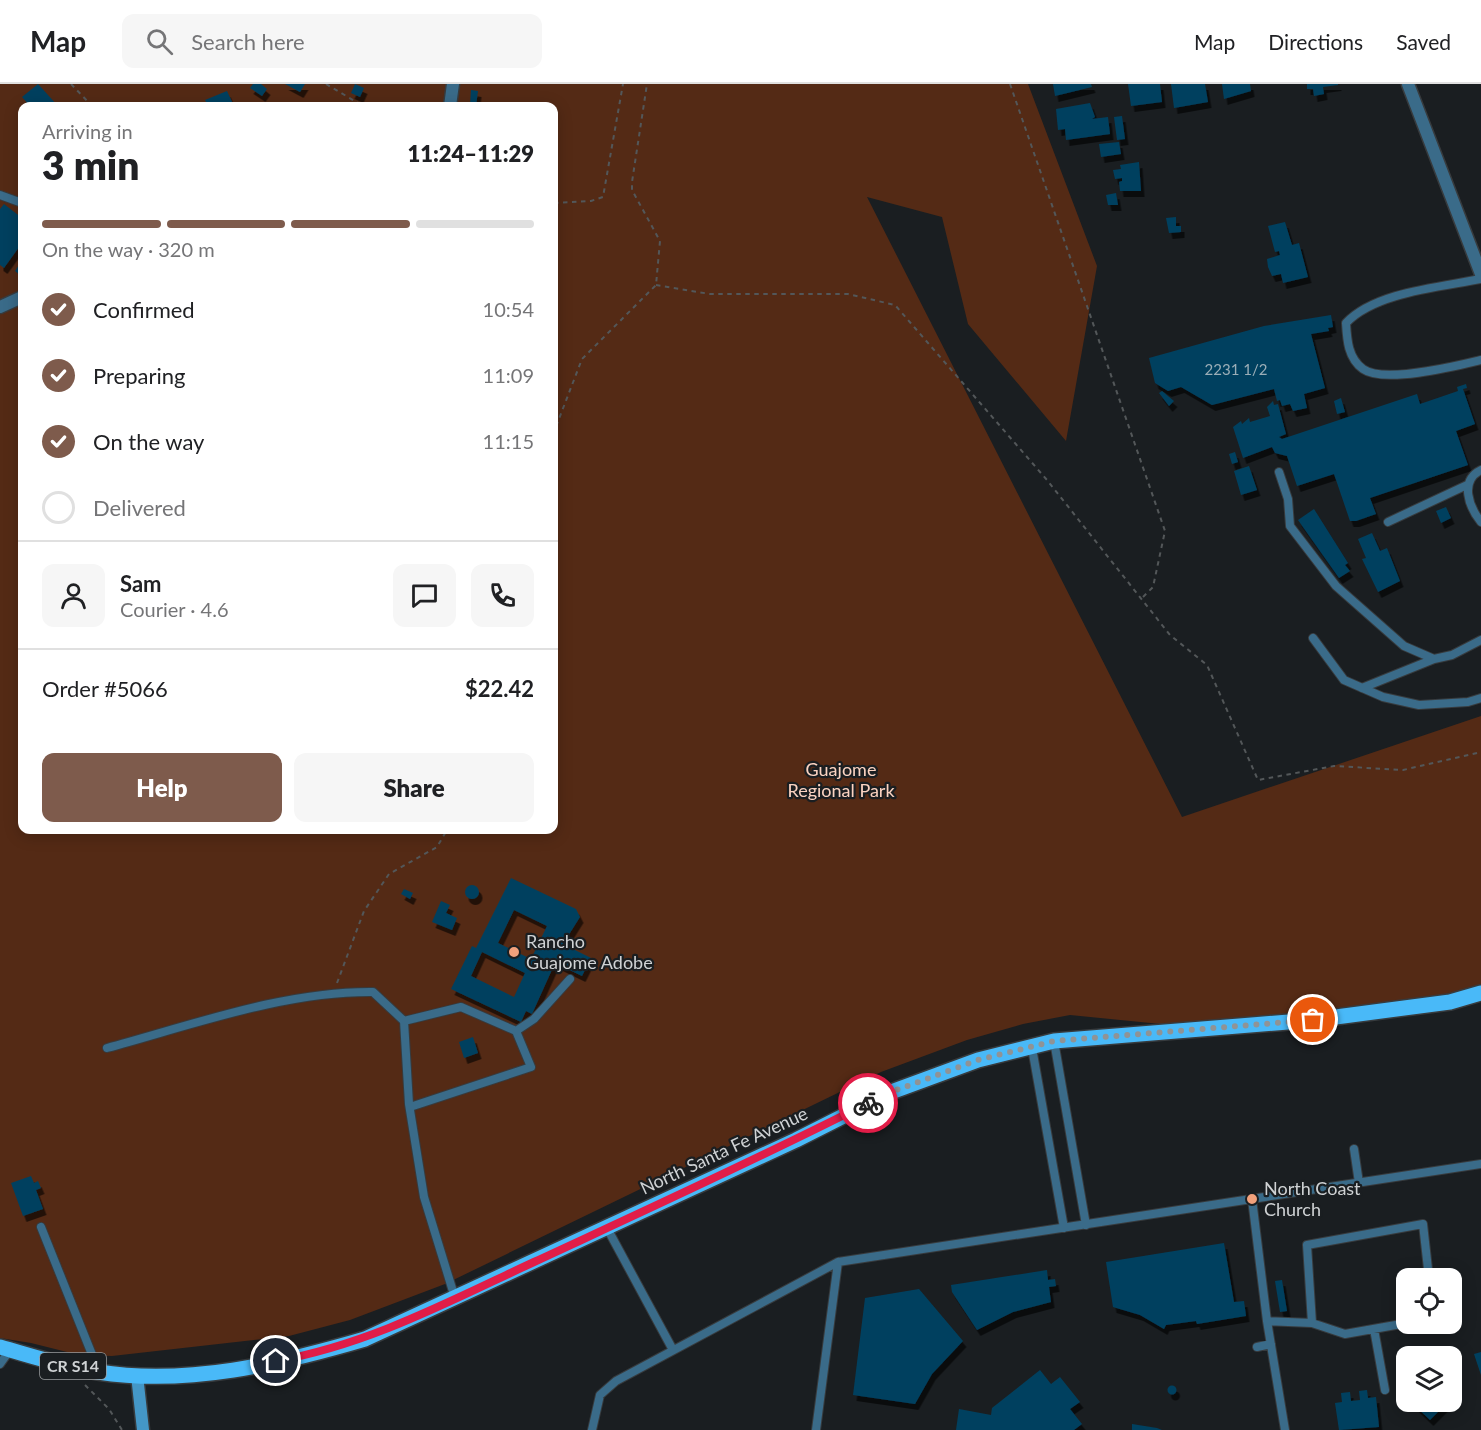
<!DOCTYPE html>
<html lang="en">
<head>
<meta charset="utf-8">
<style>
  body { margin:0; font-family:Lato,sans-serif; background:#f6f6f6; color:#202124; height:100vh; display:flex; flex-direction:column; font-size:22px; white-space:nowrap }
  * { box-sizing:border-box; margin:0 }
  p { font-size:20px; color:#757577 }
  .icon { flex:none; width:33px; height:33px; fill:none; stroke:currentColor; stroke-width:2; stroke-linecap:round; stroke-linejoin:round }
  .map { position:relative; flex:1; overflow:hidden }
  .side { position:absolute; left:18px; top:18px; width:540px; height:732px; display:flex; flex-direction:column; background:#fff; border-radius:12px; box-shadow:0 3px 15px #0003 }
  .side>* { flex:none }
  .tools { position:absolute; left:1396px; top:1184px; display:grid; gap:12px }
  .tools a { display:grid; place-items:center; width:66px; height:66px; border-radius:12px; background:#fff; box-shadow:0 3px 15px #0003; font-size:30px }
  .pin { position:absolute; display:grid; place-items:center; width:51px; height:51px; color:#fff; margin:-26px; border:3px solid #fff; border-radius:50%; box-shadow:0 2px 6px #0007 }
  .courier { position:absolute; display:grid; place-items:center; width:60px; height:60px; margin:-30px; border:4px solid #e11d48; border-radius:50%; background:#fff; color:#222; box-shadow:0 2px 8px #0007 }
  .headline em { font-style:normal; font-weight:800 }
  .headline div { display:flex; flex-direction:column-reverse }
  .headline { display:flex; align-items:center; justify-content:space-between; height:102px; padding:0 24px }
  h1 { font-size:39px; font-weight:800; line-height:45px }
  .bar { display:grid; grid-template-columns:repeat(4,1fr); gap:9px 6px; align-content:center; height:72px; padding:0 24px }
  .bar i { height:8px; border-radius:4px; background:#e0e0e0 }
  .bar .current { background:#7e5b4c }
  .bar p { grid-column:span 4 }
  .line { display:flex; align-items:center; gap:15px; padding:0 24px; border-top:2px solid #e0e0e0 }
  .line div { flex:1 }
  .round { display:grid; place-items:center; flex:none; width:63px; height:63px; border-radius:12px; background:#f6f6f6 }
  ol { padding:0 24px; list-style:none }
  li { display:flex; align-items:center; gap:18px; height:66px }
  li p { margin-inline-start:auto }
  li .icon { padding:6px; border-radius:50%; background:#7e5b4c; color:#fff; stroke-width:4 }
  li:last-child { color:#757577 }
  li i { width:33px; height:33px; border:3px solid #e0e0e0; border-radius:50% }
  .primary-button { display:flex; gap:12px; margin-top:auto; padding:12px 24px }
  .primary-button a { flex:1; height:69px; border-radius:12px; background:#7e5b4c; color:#fff; font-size:24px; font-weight:800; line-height:69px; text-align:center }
  .primary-button a+a { background:#f6f6f6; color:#202124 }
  header { display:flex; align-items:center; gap:36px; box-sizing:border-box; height:84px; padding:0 30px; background:#fff; border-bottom:2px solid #e0e0e0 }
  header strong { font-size:28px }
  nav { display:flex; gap:33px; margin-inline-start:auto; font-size:21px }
  .search { width:420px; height:54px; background:#f6f6f6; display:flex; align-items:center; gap:15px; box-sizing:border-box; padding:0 21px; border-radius:12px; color:#757577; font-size:22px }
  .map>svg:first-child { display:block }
</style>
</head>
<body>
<header>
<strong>Map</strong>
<div class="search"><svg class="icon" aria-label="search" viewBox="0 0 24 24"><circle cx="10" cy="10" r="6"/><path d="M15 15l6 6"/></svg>Search here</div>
<nav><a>Map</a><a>Directions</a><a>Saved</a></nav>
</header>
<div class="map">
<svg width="1481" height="1346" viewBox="0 0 1481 1346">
  <defs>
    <filter id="shadow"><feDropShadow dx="3.5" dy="6" stdDeviation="0" flood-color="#0009"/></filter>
  </defs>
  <rect width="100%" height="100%" fill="#1a1e21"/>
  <path fill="#542a15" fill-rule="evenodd" d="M0 0H1028L1097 182 1066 357 968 240 942 133 867 113 1182 733 1481 632V910L1201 944 1070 931 1023 940 967 956 881 988 445 1200 350 1236 289 1252 112 1272 79 1271 31 1259 0 1254ZM22 22H554V746H22Z"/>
  <path fill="#00405f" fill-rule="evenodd" filter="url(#shadow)" d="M38 0 58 22H30L22 13Z
    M253 0H261L267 5 262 12 250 4Z
    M285 0H305L300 8Z
    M355 0 364 4 360 13 351 9Z
    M1053 0H1091L1092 3 1055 12Z
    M1128 0H1160L1162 18 1131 22Z
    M1171 0H1205L1208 18 1174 24Z
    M1222 0H1250L1251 7 1224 15Z
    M1307 0H1338V1L1323 3 1324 10 1314 12 1313 5H1307Z
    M471 6 478 7 476 22 470 21Z
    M227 7 234 22H208L205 16Z
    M1090 19 1095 33 1092 35 1108 33 1110 50 1066 56 1065 45 1058 46 1056 25Z
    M1122 32 1125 55 1117 56 1114 33Z
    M1119 58 1121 70 1101 73 1099 60Z
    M1139 78 1141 107H1120L1119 98 1122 97V94L1115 95 1113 86 1121 85 1120 81Z
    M1116 109 1118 121H1108L1106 111Z
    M4 120 22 134V159L4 184 0 181V125Z
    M1176 133V142H1181V148L1169 149 1166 134Z
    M1285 138 1292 161 1299 159 1308 193 1283 199 1281 190 1272 192 1268 183 1267 175 1280 171 1279 167 1275 168 1268 142Z
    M22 176V193L15 187Z
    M1331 231 1333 243 1328 244 1329 247 1311 250 1325 304 1304 310 1307 324 1293 327 1290 320 1282 322 1280 316 1277 317 1274 305 1212 321 1181 303 1168 307 1155 299 1149 274 1264 242Z
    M1466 300 1467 304 1463 305 1475 340 1456 347 1468 381 1370 414 1376 430 1356 437H1350L1334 390 1297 402 1287 372 1275 369 1272 363 1243 374 1233 343 1241 337 1242 340 1249 334 1250 338 1270 332 1267 323 1273 317 1274 321 1278 320 1286 350 1279 353 1282 355 1417 310 1420 320 1458 307 1457 303Z
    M1162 307 1174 317 1169 322 1159 309Z
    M1341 314 1345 328 1337 330 1334 317Z
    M1235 368 1238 378 1232 380 1229 370Z
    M1249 382 1257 406 1241 411 1234 387Z
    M1446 423 1451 434 1441 439 1436 427Z
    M1314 425 1348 479 1345 481 1350 487 1339 494 1298 436Z
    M1372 449 1380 467 1387 464 1400 497 1378 508 1362 475 1366 474 1358 455Z
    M511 794 576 825 580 833 563 860 591 874 582 892 555 879 532 930 526 927 521 938 451 905 472 862 476 864ZM514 826 547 842 531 875 498 859ZM482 868 525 889 514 913 471 892Z
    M465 808a7 7 0 1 1 14 0a7 7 0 1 1-14 0Z
    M404 805 413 809 410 815 401 810Z
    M441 817 450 821 446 829 457 834 452 846 432 838Z
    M473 953 478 969 464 974 459 958Z
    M31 1092 34 1099 38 1097 41 1104 36 1106 43 1125 23 1132 11 1099Z
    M1224 1159 1234 1218 1244 1217 1246 1232 1197 1240 1196 1237 1166 1241 1164 1245 1140 1231 1113 1223 1106 1178Z
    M1047 1186 1048 1196 1055 1195 1056 1202 1049 1203 1051 1218 1013 1228 977 1246 952 1208 951 1201Z
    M1282 1196 1287 1227 1280 1228 1275 1197Z
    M919 1205 963 1257 932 1290 915 1320 853 1311 865 1214Z
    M1481 1268V1291L1474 1270Z
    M1040 1286 1051 1300 1060 1293 1080 1318 1070 1325 1082 1340 1074 1346H956L959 1325 991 1331 992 1324Z
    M1167.5 1306a4.5 4.5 0 1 1 9 0a4.5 4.5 0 1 1-9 0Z
    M1367 1306 1368 1314 1376 1313 1379 1343 1339 1346 1335 1319 1342 1318 1341 1309 1350 1308 1351 1317 1360 1316 1359 1307Z
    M1410 1317H1449L1430 1336Z
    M1132 1340 1157 1344 1162 1346H1132Z"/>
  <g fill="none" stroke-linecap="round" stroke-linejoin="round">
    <defs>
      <path id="lane" d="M0 111 22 119
        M1481 195C1441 203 1375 208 1346 239 1347 256 1348 274 1363 285 1384 300 1456 282 1481 276
        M1481 386C1459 397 1469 423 1481 438
        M1279 388 1288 415 1290 442 1336 502 1404 562 1434 575 1452 571 1481 556
        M1388 438 1467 401
        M1313 554 1344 596 1383 613 1419 621 1468 618 1481 614
        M1362 604 1434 575
        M404 937 461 923 516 947 531 983 410 1023
        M516 947 534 935 570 895
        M1054 957 1086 1141
        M107 964C192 941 285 907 373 908L404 937 409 1020 424 1113 455 1214
        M1032 964 1064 1144
        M1354 1065 1359 1099
        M1252 1115 1267 1237 1285 1346
        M41 1143 99 1288
        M607 1144 673 1266
        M838 1178 1481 1080
        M1267 1237 1312 1239 1345 1250 1407 1239
        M1312 1239 1307 1161 1423 1140 1429 1194
        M1374 1245 1385 1306
        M1257 1263 1271 1260
        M0 1280 10 1266
        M592 1346 600 1311 616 1297 838 1178 816 1346"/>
      <path id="street" d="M1408 0 1481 190
        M450 22 453 0
        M0 223 22 213"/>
      <path id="secondary" d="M137 1291 143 1346"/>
      <path id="primary" d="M0 1263C32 1272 65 1283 98 1288 187 1302 280 1280 365 1255L796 1056 891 1008 978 976 1054 957 1313 936 1450 918 1481 909"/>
    </defs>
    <use href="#lane" stroke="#373b3e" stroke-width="10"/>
    <use href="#street" stroke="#373b3e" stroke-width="15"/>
    <use href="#secondary" stroke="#373b3e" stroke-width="15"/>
    <use href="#primary" stroke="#373b3e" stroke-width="18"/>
    <path stroke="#535759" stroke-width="2" stroke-dasharray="4.5 4.5" stroke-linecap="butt" d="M71 0 92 22
      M326 0 363 22
      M1010 0 1165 447 1153 503 1142 514
      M554 119 591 117 603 113 623 0
      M656 201 710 210H848L895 221 1047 396 1170 551 1207 581 1258 696 1334 682 1403 686 1481 668
      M554 369 557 340 582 275 656 201 660 157 632 106V98L647 0
      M337 899 364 827 389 790 437 763 447 746
      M85 1301 109 1325 122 1346"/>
    <use href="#lane" stroke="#3a6b89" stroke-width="8"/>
    <use href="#street" stroke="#3a6b89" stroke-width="12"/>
    <use href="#secondary" stroke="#4497c7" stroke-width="12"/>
    <use href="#primary" stroke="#49b9f8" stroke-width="15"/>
  </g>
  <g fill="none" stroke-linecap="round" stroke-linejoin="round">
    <path stroke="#909395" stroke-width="6" stroke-dasharray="0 10.8" d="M868 1019 891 1008 978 976 1054 957 1313 936"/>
    <path stroke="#e11d48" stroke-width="8" d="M276 1277C368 1261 450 1217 534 1178 646 1126 758 1075 868 1019"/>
  </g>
  <g fill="#f1a17c" stroke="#1a1e21" stroke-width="2">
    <circle cx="514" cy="868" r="6"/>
    <circle cx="1252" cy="1115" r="6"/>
  </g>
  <g text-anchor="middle" stroke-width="4.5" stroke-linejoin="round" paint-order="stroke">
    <g font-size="15" fill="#9baeb7">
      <text x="1236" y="291">2231 1/2</text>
    </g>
    <rect fill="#1a1e21" stroke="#999c9e" stroke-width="1.5" x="40" y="1269" width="66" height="26" rx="4.5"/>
    <g font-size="16" font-weight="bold" fill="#cfd2d4">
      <text x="73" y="1288">CR S14</text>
    </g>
    <g font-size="18" fill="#fbd3c1" stroke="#1a1e21">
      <text x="841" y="692">Guajome<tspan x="841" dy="21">Regional Park</tspan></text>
    </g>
    <g font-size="18" fill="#cfd2d4" stroke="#1a1e21" text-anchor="start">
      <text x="526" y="864">Rancho<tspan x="526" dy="21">Guajome Adobe</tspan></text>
      <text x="1264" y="1111">North Coast<tspan x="1264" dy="21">Church</tspan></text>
    </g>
    <g font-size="18" fill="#cfd2d4" stroke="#1a1e21">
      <text transform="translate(724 1067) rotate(-25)" y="6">North Santa Fe Avenue</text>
    </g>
  </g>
</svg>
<div class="tools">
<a><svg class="icon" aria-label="locate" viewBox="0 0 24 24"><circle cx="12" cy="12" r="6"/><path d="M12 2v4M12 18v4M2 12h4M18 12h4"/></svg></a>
<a><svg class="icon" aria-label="layers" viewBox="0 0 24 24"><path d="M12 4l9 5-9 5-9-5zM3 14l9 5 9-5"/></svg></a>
</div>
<div class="pin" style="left:1313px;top:936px;background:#ea580c"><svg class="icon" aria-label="bag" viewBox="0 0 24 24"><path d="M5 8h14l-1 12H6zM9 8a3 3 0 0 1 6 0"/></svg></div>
<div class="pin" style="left:276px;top:1277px;background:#1f2937"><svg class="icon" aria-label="home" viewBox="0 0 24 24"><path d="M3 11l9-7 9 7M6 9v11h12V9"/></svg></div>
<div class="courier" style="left:868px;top:1019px"><svg class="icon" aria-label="bike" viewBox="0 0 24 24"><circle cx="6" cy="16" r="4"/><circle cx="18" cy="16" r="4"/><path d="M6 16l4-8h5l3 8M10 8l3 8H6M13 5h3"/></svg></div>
<section class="side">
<div class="headline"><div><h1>3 min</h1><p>Arriving in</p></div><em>11:24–11:29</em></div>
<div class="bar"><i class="current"></i><i class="current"></i><i class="current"></i><i></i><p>On the way · 320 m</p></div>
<ol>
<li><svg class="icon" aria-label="check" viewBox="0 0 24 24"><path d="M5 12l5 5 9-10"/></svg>Confirmed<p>10:54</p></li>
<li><svg class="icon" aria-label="check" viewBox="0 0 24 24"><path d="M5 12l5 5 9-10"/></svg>Preparing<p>11:09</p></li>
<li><svg class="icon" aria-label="check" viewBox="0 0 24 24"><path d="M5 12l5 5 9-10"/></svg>On the way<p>11:15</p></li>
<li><i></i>Delivered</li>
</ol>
<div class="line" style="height:108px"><a class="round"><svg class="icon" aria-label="person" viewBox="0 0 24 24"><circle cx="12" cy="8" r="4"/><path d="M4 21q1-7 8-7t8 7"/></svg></a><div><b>Sam</b><p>Courier · 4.6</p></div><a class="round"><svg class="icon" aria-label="chat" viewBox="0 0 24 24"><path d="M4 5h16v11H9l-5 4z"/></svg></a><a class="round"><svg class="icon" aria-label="phone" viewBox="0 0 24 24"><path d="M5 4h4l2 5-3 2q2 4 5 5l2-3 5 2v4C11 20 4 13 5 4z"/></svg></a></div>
<div class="line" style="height:78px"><div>Order #5066</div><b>$22.42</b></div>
<div class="primary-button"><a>Help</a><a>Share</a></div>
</section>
</div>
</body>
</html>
